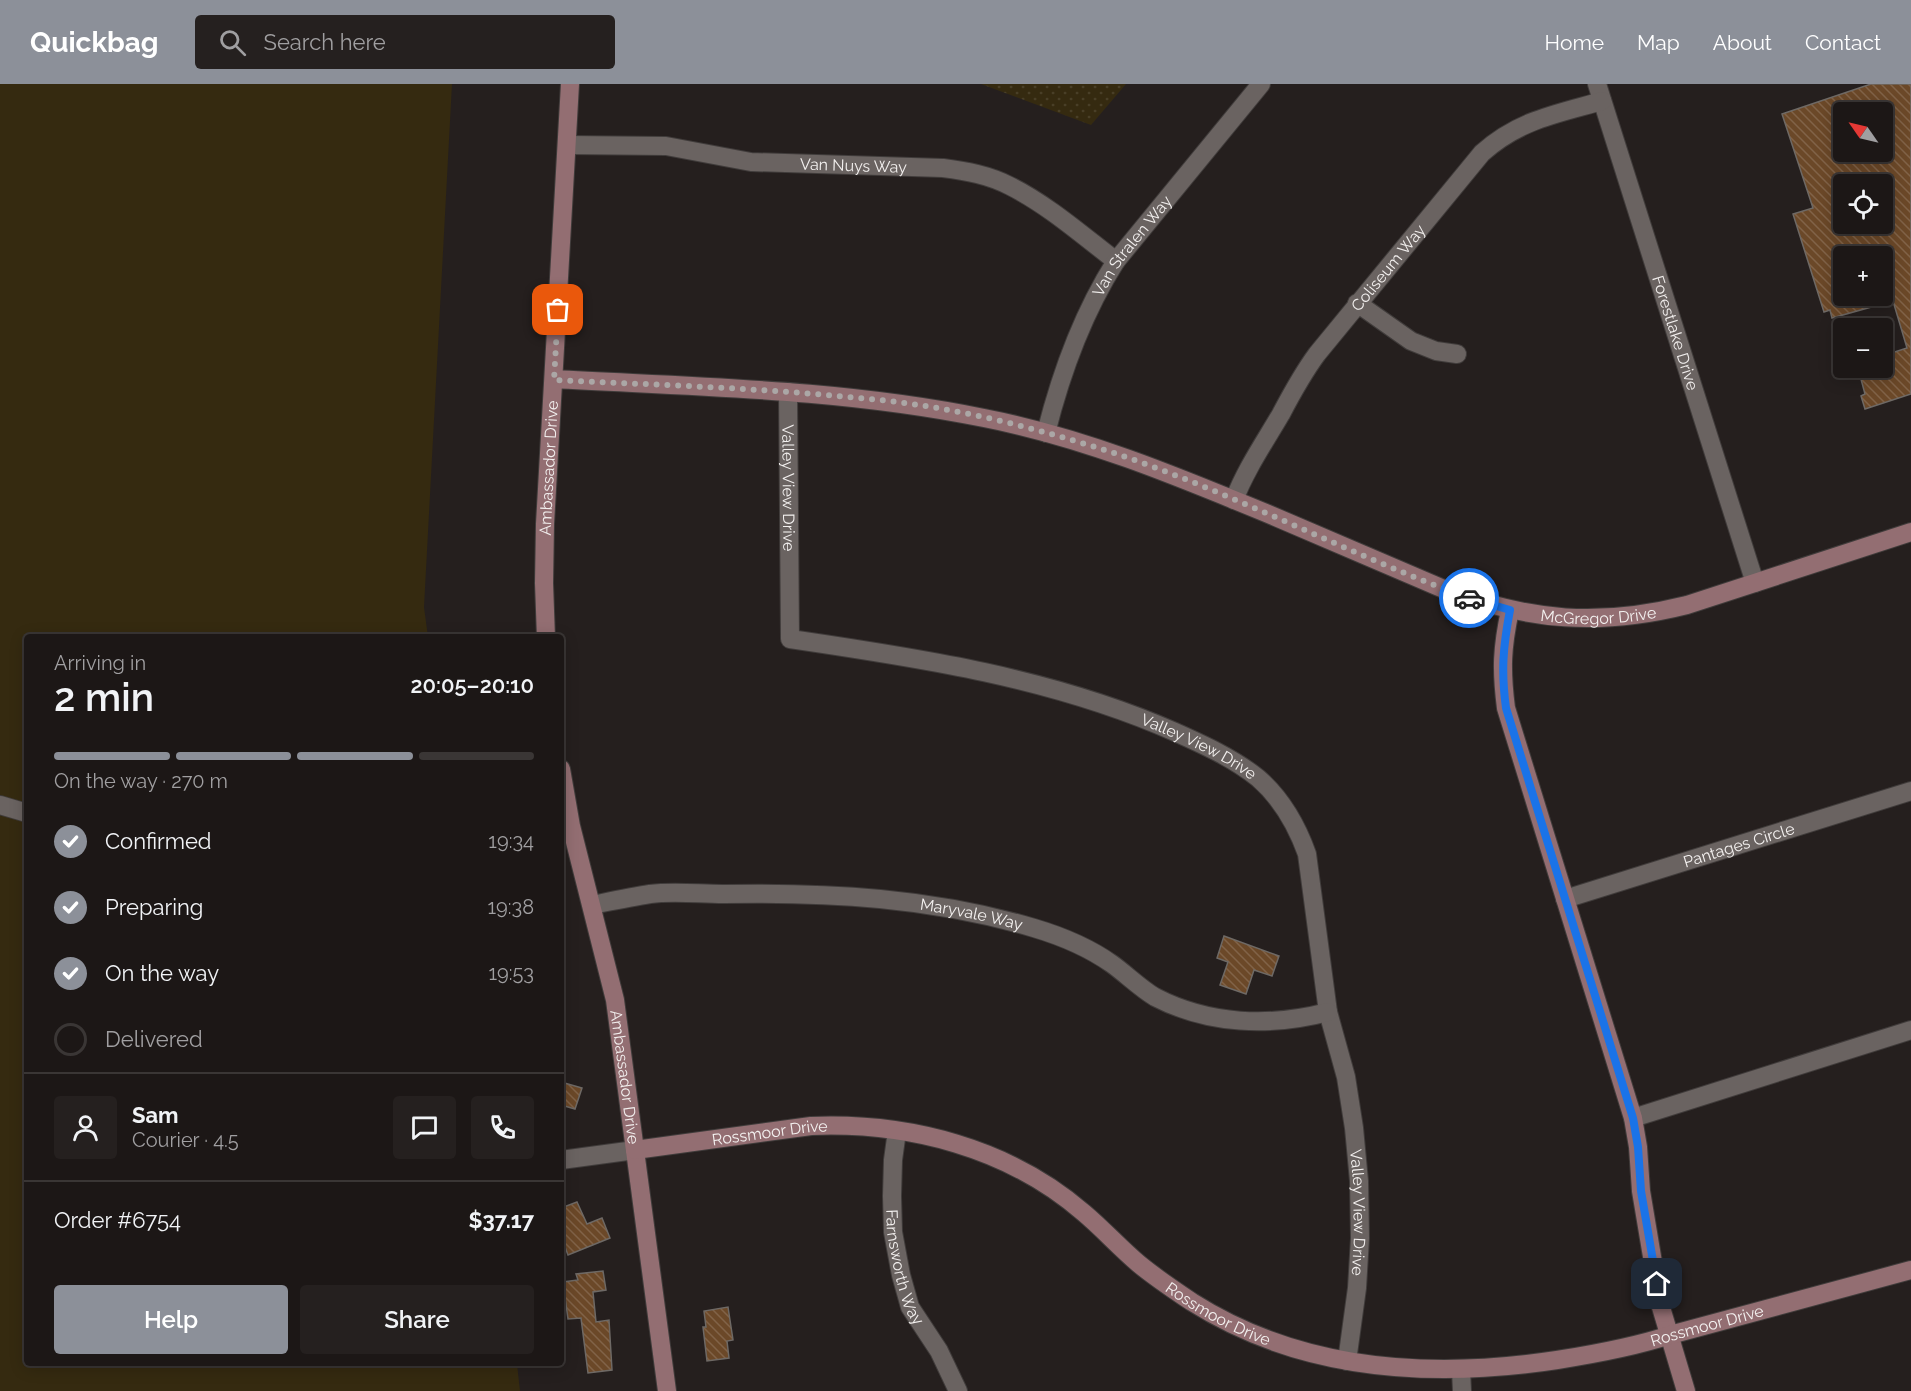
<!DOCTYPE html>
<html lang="en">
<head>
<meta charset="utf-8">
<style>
  body { margin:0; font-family:Raleway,sans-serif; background:#25201f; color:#f1f3f6; height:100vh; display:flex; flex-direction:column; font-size:22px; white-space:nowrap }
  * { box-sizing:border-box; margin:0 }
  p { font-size:20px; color:#a09fa1 }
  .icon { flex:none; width:33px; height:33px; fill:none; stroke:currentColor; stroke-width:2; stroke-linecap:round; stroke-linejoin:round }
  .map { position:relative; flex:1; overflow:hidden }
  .sheet { position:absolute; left:24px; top:550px; width:540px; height:732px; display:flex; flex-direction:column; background:#1c1716; border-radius:6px; box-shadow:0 3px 15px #0003,0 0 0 2px #3a3635 }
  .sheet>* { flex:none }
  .needle { width:39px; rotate:304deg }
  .fabs { position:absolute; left:1833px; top:18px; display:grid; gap:12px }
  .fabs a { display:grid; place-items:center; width:60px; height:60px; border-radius:6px; background:#1c1716; box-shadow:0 3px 15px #0003,0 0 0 2px #3a3635; font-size:30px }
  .pin { position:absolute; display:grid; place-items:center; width:51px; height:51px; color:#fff; margin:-26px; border-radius:12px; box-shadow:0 3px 9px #0006 }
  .courier { position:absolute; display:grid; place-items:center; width:60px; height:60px; margin:-30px; border:4px solid #1a73e8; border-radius:50%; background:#fff; color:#222; box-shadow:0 2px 8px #0007 }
  .summary em { font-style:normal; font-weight:600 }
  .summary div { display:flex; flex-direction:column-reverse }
  .summary { display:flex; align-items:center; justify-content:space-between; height:102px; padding:0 30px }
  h1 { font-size:39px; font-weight:600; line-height:45px }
  .bar { display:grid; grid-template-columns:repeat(4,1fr); gap:9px 6px; align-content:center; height:72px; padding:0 30px }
  .bar i { height:8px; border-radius:4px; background:#3a3635 }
  .bar .selected { background:#8c9099 }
  .bar p { grid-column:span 4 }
  .line { display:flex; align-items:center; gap:15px; padding:0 30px; border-top:2px solid #3a3635 }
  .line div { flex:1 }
  .round { display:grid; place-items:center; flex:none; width:63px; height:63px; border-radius:6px; background:#25201f }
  ol { padding:0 30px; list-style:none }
  li { display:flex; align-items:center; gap:18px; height:66px }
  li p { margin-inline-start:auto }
  li .icon { padding:6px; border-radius:50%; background:#8c9099; color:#fff; stroke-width:4 }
  li:last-child { color:#a09fa1 }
  li i { width:33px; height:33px; border:3px solid #3a3635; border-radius:50% }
  .primary-button { display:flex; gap:12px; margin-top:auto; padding:12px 30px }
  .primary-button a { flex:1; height:69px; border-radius:6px; background:#8c9099; color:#fff; font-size:24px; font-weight:600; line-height:69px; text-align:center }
  .primary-button a+a { background:#25201f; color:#f1f3f6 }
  header { display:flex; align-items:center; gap:36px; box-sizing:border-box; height:84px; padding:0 30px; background:#8c9099; color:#fff }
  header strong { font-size:28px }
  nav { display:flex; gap:33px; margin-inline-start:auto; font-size:21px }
  .search { width:420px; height:54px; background:#25201f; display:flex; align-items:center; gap:15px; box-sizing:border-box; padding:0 21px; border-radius:6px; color:#a09fa1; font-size:22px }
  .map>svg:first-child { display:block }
</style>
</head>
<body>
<header>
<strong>Quickbag</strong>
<div class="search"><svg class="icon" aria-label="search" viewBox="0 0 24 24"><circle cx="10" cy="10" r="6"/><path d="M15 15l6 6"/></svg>Search here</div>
<nav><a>Home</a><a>Map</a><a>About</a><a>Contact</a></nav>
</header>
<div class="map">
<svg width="1911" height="1307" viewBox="0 0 1911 1307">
  <defs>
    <pattern id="park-dots" width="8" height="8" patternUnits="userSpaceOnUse" patternTransform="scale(1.5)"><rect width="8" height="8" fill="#352a10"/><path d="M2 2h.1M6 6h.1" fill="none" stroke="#493f27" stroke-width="1.8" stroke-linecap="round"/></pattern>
    <pattern id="building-back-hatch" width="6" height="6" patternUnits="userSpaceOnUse" patternTransform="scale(1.5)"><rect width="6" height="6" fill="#6b4828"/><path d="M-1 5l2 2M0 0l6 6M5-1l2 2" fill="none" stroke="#816348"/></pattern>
  </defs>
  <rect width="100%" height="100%" fill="#251f1e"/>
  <path fill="#352a10" d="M0 0H452L424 523 428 553 27 554V1280H517L520 1307H0Z"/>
  <path fill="url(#park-dots)" d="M981 0H1126L1091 41Z"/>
  <path fill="url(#building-back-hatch)" stroke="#6e6965" stroke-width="1.5" fill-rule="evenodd" d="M1871 0H1911V310L1865 325 1861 312 1865 310 1858 284H1882V272L1907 264 1893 217 1832 234 1830 226 1824 228 1793 130 1813 124 1782 30ZM1844 28H1882V68H1844ZM1844 100H1882V140H1844ZM1844 172H1882V212H1844Z
    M1224 852 1279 872 1272 892 1254 886 1246 910 1220 901 1228 878 1217 874Z
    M561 998 582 1004 575 1025 561 1021Z
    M577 1118 587 1140 602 1134 610 1154 568 1171 561 1152V1124Z
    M603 1187 606 1206 593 1208 596 1238 609 1236 612 1286 588 1289 581 1234 568 1235 563 1198 578 1196 576 1190Z
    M728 1223 733 1256 727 1257 729 1274 707 1277 703 1243H706L704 1227Z"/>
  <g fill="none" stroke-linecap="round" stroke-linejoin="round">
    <defs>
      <g id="street">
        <path id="s1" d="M1597 0 1755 499"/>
        <path id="s2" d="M567 61 666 62 751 78 943 84C966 87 989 91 1010 102 1048 121 1082 151 1116 177"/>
        <path d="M1357 219 1411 257 1436 267 1457 270"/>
        <path id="s3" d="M788 308 790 555C920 574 1053 594 1175 648 1204 661 1233 674 1258 694 1281 714 1297 742 1307 770L1328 928 1346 993 1354 1044 1359 1097 1360 1154 1357 1204 1347 1277"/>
        <path id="s4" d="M1046 349C1061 289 1083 229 1116 177L1261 0"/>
        <path id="s5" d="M1234 416C1246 385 1264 359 1281 330 1292 309 1303 289 1317 270L1482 69C1519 36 1556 30 1602 17"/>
        <path d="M0 721 27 729"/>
        <path id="s6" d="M1565 815 1911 707"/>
        <path id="s7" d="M592 821C612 817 631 813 650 810 674 807 699 810 723 810 828 808 933 814 1034 844 1061 852 1088 863 1112 880 1126 890 1140 904 1155 913 1209 941 1270 943 1328 928"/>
        <path d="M1633 1034 1911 946"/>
        <path id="s8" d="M897 1047 893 1076 892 1112 893 1148 901 1191 910 1223 939 1267 958 1307"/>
        <path d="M561 1076 635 1066"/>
        <path d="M1461 1286 1462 1307"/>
      </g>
      <g id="secondary">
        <path id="s9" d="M554 295C698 303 843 305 984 334 1082 353 1174 391 1266 429 1326 455 1386 480 1446 506 1531 537 1599 543 1687 521L1911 448"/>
        <path d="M1510 526C1502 564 1501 585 1506 624L1633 1034 1638 1063 1641 1107 1660 1220 1686 1307"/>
        <path id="s10" d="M546 554 544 499 545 440 570 0"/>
        <path id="s11" d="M561 685 571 742 615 916 667 1307"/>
        <path id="s12" d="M635 1066 811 1042C909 1038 1009 1064 1084 1129 1103 1145 1120 1164 1139 1180 1156 1194 1174 1206 1192 1218 1301 1287 1432 1295 1557 1276 1595 1270 1634 1263 1670 1251L1911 1186"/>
      </g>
    </defs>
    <use href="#street" stroke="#403c3b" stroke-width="20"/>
    <use href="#secondary" stroke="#403c3b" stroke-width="20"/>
    <use href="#street" stroke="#6a6361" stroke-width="18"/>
    <use href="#secondary" stroke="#936e72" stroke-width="18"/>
  </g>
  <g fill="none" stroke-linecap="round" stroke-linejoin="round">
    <path stroke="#aba7a6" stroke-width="6" stroke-dasharray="0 10.8" d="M558 226 554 296C659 301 764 304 869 315 938 321 1008 337 1075 357 1211 396 1336 466 1469 514"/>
    <path stroke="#1a73e8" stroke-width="8" d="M1469 514 1510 526C1503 563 1501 587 1506 624L1633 1034 1638 1063 1641 1107 1657 1200"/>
  </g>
  <g text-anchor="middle" stroke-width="4.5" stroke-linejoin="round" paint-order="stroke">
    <g font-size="16" fill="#f3f0ef" stroke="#0c0a09">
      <text dy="6" stroke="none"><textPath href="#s2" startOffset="288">Van Nuys Way</textPath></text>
      <text dy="6" stroke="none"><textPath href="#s4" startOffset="208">Van Stralen Way</textPath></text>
      <text dy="6" stroke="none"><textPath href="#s5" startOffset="280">Coliseum Way</textPath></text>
      <text dy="6" stroke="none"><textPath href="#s1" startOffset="261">Forestlake Drive</textPath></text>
      <text dy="6" stroke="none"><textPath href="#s10" startOffset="170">Ambassador Drive</textPath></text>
      <text dy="6" stroke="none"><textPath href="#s3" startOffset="96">Valley View Drive</textPath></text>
      <text dy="6" stroke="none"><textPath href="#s9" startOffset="1082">McGregor Drive</textPath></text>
      <text dy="6" stroke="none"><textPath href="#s3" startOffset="672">Valley View Drive</textPath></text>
      <text dy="6" stroke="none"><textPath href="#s6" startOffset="182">Pantages Circle</textPath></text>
      <text dy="6" stroke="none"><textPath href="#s7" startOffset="382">Maryvale Way</textPath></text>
      <text dy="6" stroke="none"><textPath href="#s11" startOffset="315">Ambassador Drive</textPath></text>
      <text dy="6" stroke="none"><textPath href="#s12" startOffset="136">Rossmoor Drive</textPath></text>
      <text dy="6" stroke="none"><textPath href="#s3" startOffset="1194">Valley View Drive</textPath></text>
      <text dy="6" stroke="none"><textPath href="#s8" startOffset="138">Farnsworth Way</textPath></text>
      <text dy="6" stroke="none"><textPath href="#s12" startOffset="640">Rossmoor Drive</textPath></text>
      <text dy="6" stroke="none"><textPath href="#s12" startOffset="1143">Rossmoor Drive</textPath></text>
    </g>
  </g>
</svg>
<div class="fabs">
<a><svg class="needle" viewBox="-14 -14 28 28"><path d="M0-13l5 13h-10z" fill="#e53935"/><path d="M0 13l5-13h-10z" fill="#a09fa1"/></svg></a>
<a><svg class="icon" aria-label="locate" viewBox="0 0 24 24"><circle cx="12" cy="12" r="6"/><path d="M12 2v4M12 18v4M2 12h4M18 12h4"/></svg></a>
<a>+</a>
<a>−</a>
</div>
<div class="pin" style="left:558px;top:226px;background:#ea580c"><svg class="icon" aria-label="bag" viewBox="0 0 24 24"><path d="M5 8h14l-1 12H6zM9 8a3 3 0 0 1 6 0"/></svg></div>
<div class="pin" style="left:1657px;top:1200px;background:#1f2937"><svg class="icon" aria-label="home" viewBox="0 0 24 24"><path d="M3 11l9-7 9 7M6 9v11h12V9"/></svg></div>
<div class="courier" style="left:1469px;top:514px"><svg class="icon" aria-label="car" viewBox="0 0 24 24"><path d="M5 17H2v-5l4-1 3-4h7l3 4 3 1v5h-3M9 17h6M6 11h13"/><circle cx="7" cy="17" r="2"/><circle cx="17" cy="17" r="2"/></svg></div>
<section class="sheet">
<div class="summary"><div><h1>2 min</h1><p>Arriving in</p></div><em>20:05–20:10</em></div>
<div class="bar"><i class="selected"></i><i class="selected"></i><i class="selected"></i><i></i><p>On the way · 270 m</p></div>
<ol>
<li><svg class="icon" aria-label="check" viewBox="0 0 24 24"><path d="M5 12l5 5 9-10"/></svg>Confirmed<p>19:34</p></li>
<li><svg class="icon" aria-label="check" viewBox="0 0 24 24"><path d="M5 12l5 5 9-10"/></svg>Preparing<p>19:38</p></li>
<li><svg class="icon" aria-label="check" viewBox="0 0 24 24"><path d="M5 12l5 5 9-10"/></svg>On the way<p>19:53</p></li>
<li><i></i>Delivered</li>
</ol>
<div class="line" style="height:108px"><a class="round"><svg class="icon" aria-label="person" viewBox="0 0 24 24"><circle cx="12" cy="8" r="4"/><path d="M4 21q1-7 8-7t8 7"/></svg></a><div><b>Sam</b><p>Courier · 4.5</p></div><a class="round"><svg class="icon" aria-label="chat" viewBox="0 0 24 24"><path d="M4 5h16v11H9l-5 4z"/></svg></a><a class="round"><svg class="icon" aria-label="phone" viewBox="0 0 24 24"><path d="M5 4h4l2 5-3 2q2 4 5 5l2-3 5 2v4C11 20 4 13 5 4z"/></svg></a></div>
<div class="line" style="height:78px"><div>Order #6754</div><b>$37.17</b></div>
<div class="primary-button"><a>Help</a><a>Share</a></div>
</section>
</div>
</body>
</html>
